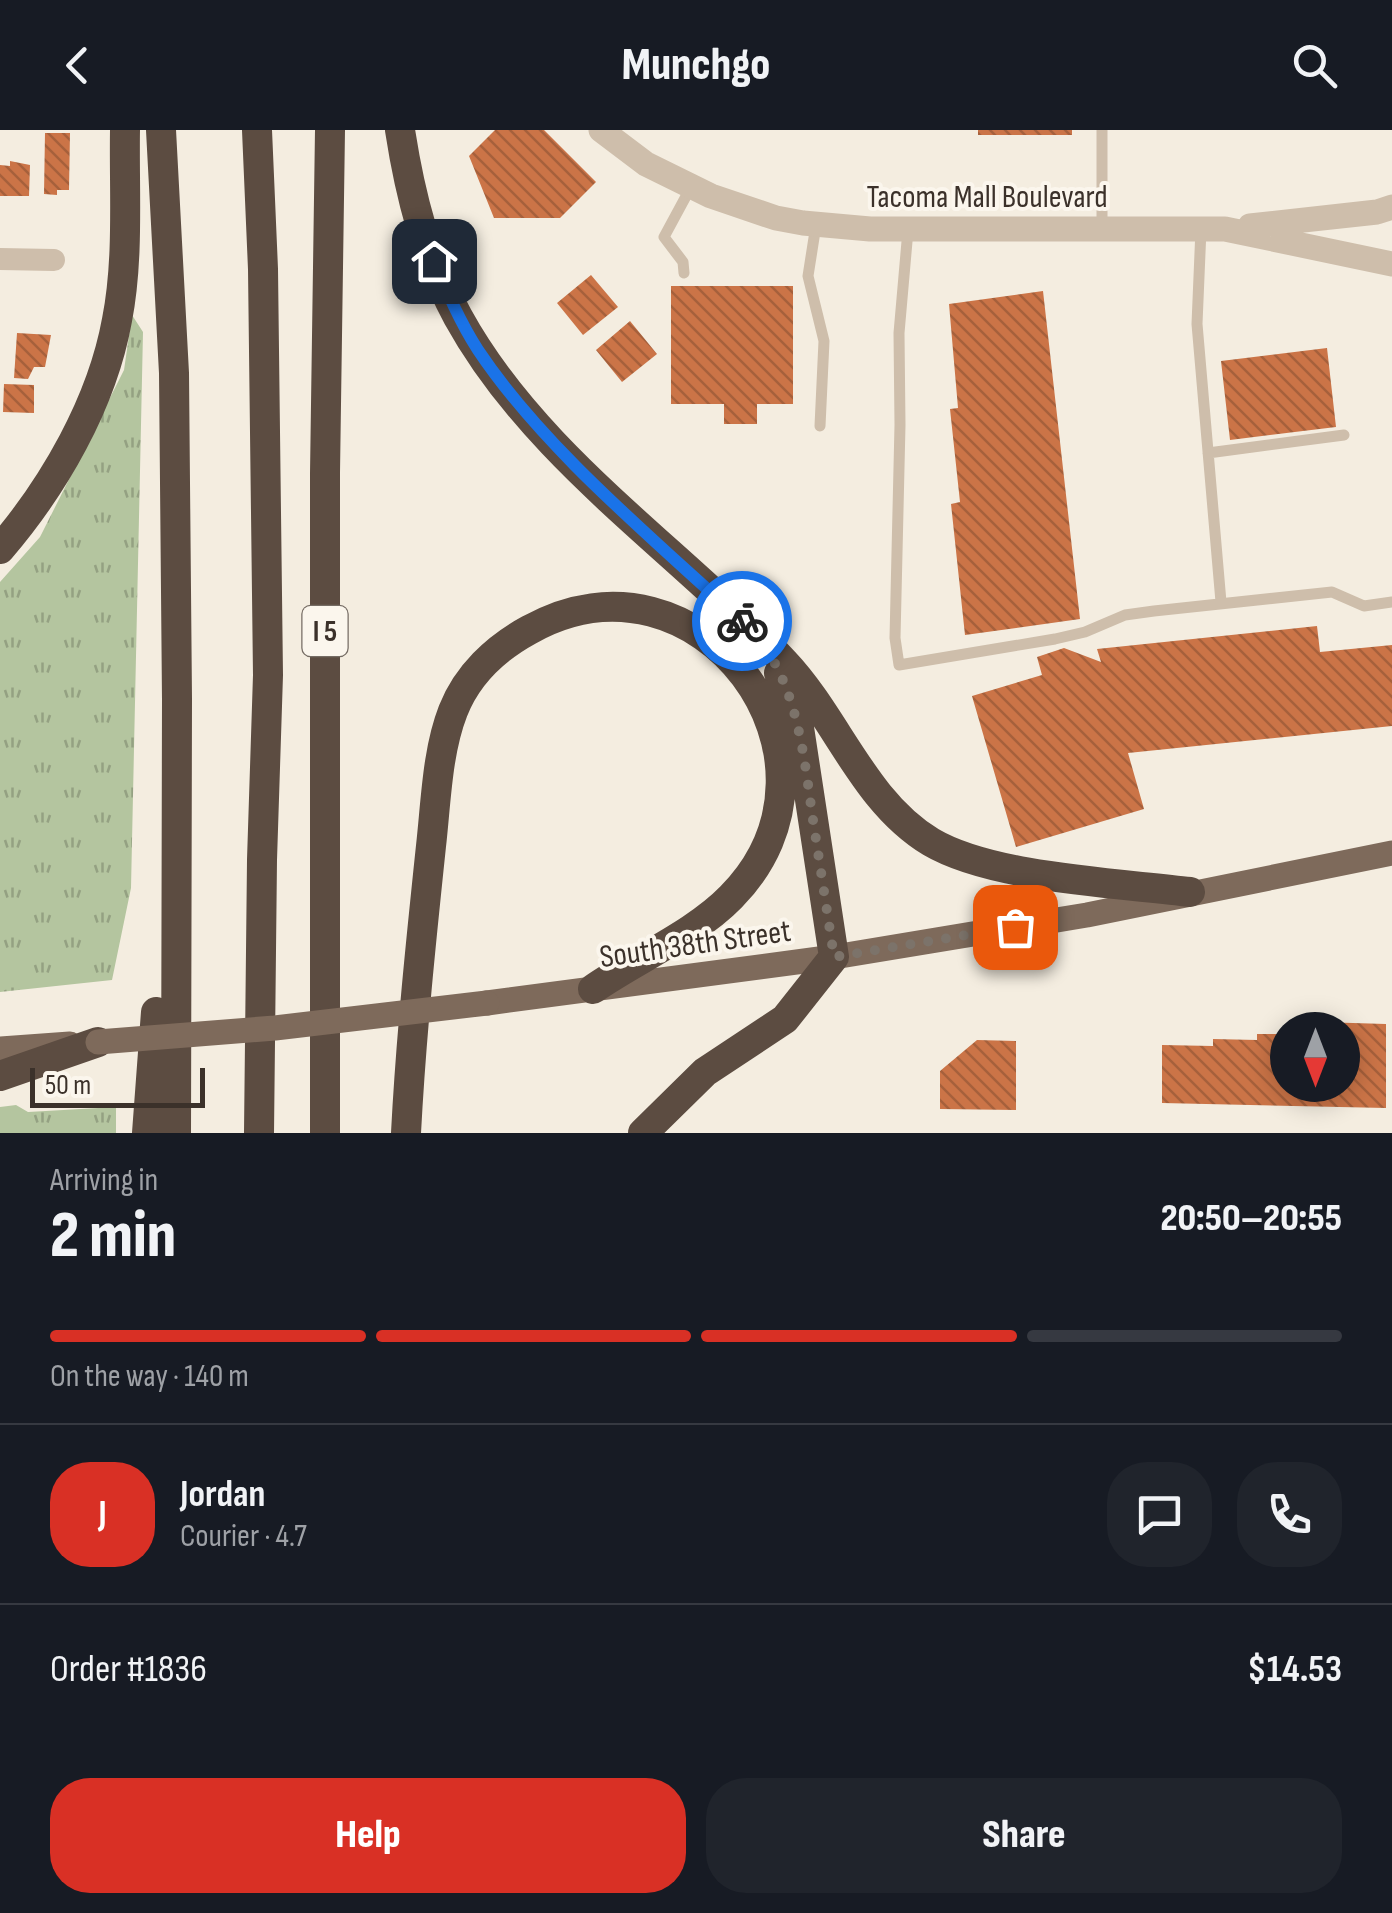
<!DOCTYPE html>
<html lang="en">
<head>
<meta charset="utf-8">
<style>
  body { margin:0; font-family:"Sofia Sans Condensed",sans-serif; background:#20242c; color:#f1f3f6; height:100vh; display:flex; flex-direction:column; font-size:38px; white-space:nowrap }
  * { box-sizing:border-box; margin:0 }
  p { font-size:32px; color:#9ea1a6 }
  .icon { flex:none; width:55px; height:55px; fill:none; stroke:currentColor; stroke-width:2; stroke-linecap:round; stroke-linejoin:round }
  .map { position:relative; height:1003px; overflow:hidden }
  .drawer { display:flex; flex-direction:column; background:#171b24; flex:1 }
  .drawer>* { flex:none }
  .needle { width:65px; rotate:180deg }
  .fabs { position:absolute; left:1270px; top:882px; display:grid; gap:20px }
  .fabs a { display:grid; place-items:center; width:90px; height:90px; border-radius:50%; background:#171b24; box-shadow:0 5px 25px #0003; font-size:50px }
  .scale { position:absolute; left:30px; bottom:25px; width:175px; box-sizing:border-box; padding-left:10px; border:5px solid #3b312a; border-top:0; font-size:28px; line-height:35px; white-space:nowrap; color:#3b312a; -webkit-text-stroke:8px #fbf6ed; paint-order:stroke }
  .pin { position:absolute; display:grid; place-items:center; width:85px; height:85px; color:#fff; margin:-42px; border-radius:20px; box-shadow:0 5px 15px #0006 }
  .courier { position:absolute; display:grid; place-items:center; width:100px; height:100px; margin:-50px; border:8px solid #1a73e8; border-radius:50%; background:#fff; color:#222; box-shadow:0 2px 12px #0007 }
  .headline em { font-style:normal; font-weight:800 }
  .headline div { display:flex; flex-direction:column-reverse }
  .headline { display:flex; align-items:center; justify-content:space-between; height:170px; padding:0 50px }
  h1 { font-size:65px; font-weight:800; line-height:75px }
  .bar { display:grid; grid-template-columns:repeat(4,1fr); gap:15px 10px; align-content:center; height:120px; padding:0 50px }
  .bar i { height:12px; border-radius:8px; background:#363941 }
  .bar .on { background:#d93025 }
  .bar p { grid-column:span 4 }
  .line { display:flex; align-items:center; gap:25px; padding:0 50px; border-top:2px solid #363941 }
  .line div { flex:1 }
  .round { display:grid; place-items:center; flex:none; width:105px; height:105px; border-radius:40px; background:#20242c }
  .primary-button { display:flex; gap:20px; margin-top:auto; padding:20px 50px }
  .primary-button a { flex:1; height:115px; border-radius:40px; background:#d93025; color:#fff; font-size:40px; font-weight:800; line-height:115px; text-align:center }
  .primary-button a+a { background:#20242c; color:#f1f3f6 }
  header { display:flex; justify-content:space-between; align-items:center; height:130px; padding:0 50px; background:#171b24; font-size:45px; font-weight:800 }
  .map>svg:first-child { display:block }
</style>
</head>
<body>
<header><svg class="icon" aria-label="back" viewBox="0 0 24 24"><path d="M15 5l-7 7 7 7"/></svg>Munchgo<svg class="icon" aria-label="search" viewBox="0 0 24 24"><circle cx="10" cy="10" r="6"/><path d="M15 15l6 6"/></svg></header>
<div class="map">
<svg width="1392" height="1003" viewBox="0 0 1392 1003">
  <defs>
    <pattern id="grass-tufts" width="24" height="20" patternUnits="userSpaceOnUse" patternTransform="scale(2.5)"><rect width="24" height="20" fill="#b4c59f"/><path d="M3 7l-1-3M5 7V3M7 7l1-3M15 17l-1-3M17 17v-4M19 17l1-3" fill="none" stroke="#94a182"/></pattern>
    <pattern id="building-back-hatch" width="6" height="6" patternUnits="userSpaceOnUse" patternTransform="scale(2.5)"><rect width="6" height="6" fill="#cb7447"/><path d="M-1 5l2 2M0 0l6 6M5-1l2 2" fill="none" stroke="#a6603b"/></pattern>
  </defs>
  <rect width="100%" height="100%" fill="#f4ede0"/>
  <path fill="url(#grass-tufts)" d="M132 185 143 202 131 758 112 850 0 862V452L40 407 124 240Z
    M16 975 28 982 116 977V1003H0V977Z"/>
  <path fill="url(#building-back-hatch)" d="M495 0H544L596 52 560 88H494L469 26Z
    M978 0H1072V5H978Z
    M45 3H70L69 60H57V65L44 64Z
    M10 31 30 35 29 66H0V35L10 36Z
    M591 145 618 177 583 205 557 173Z
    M671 156H793V274H757V294H724V274H671Z
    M1043 161 1080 489 965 505 951 374 960 372 950 279 958 278 949 174Z
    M630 191 657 224 622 252 596 220Z
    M17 203 51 205 45 237H34L28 249 14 248Z
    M1327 218 1336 297 1230 310 1221 231Z
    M4 254 34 255V283L3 282Z
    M1317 496 1320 522 1392 515V596L1128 623 1144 679 1016 717 972 566 1042 545 1037 527 1064 518 1101 532 1097 519Z
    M1320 892 1386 894V978L1162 973V915L1213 916V909L1257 910V904H1288V955H1342V900H1320Z
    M977 910 1016 911V980L940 979V941Z"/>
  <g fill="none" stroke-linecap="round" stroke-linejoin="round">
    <path stroke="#cebeab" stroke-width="11" d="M816 95 808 146 824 211 820 296
      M1102 99V0
      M1201 99 1197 194 1221 472
      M908 100 899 203 900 295 895 508 899 535 1055 509 1085 502 1125 485 1154 481 1332 462 1364 476 1392 472
      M684 143 683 132 664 107 691 57
      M1208 323 1344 305"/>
    <path stroke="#cebeab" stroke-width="22" d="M0 129 54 130"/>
    <path stroke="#cebeab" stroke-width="25" d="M601 0 646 34 711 66 776 88 803 93 870 99H1225L1392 134
      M1250 96 1377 82 1392 77"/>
    <path stroke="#7e6a5b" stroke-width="25" d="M487 873 834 827 1087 785 1392 723
      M0 919 70 914"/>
    <path stroke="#5c4c41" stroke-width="30" d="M161 0 174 243 177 569 176 1003
      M257 0 263 139 268 545 262 730 259 1003
      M400 0C410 65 426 128 458 187 535 327 677 418 784 532 837 588 863 671 931 712 992 748 1118 753 1190 762
      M0 419C54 356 102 273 117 190 129 129 124 63 125 0
      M0 946 98 912
      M147 1003 156 882
      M325 1003V343L330 0
      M406 1003C411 907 421 811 431 716 436 672 437 622 453 581 467 545 496 518 529 500 699 404 867 629 731 767 695 804 636 829 593 859
      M643 1003 705 942 785 889 834 827 798 591 779 543"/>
    <path stroke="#7e6a5b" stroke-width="25" d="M98 912 275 898 487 873"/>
  </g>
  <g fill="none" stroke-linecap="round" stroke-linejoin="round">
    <path stroke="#7c736a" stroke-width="10" stroke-dasharray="0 18" d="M742 491C797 541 803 621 813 690 820 735 827 781 834 827L1015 797"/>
    <path stroke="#1a73e8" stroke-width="12" d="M434 131C447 162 460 192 478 220 544 319 655 410 742 491"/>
  </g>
  <g text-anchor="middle" stroke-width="8" stroke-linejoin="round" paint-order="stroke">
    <rect fill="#fbf6ed" stroke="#756c64" stroke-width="2.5" x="302.5" y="476" width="45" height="50" rx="8"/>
    <g font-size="30" font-weight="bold" fill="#3b312a">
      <text x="325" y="511">I 5</text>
    </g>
    <g font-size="32" fill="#3b312a" stroke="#fbf6ed">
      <text x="987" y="77">Tacoma Mall Boulevard</text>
      <text transform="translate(695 813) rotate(-8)" y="11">South 38th Street</text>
    </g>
  </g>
</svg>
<div class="fabs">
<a><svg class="needle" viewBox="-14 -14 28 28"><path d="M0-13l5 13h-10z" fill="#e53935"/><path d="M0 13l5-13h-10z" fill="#9ea1a6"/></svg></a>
</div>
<div class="scale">50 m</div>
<div class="pin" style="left:1015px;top:797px;background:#ea580c"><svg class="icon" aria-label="bag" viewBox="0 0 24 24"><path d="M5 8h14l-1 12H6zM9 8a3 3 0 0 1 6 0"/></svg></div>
<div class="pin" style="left:434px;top:131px;background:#1f2937"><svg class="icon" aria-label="home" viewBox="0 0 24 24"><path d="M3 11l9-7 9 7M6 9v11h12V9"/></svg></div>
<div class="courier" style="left:742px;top:491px"><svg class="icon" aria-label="bike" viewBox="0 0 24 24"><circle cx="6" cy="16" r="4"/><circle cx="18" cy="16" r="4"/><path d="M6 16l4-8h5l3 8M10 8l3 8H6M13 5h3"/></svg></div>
</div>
<section class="drawer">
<div class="headline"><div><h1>2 min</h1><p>Arriving in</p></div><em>20:50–20:55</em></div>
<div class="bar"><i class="on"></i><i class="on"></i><i class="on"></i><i></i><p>On the way · 140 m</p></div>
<div class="line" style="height:180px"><b class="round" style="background:#d93025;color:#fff">J</b><div><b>Jordan</b><p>Courier · 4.7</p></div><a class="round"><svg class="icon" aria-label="chat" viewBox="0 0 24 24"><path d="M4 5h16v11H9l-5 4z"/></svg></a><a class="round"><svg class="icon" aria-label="phone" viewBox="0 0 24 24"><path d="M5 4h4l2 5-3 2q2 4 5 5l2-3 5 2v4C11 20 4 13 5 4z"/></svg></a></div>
<div class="line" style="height:130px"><div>Order #1836</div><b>$14.53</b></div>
<div class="primary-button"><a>Help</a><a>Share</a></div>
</section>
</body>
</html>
